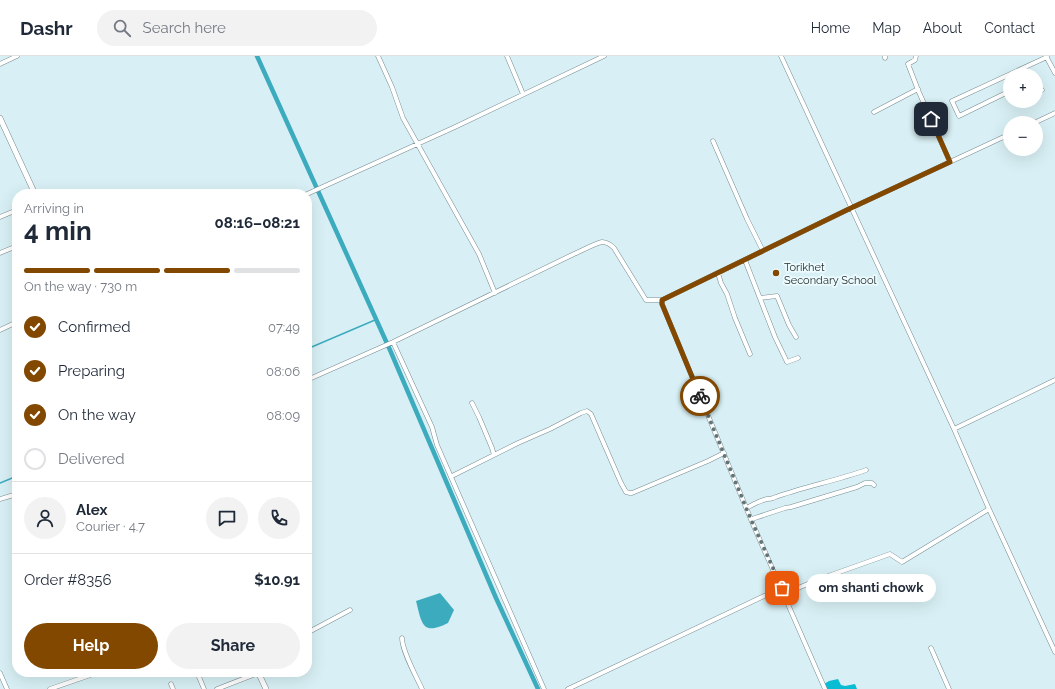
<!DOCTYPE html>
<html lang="en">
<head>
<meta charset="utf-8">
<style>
  body { margin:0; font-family:Raleway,sans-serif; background:#f2f2f3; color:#1f2937; height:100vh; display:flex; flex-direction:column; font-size:15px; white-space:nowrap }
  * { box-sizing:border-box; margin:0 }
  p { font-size:13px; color:#747a83 }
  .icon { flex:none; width:22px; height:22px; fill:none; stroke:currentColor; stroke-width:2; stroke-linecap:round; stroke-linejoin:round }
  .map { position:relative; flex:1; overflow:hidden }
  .sheet { position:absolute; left:12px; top:133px; width:300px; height:488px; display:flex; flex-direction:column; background:#fff; border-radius:16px; box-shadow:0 4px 16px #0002 }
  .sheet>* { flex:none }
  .fabs { position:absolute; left:1003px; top:12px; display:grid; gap:8px }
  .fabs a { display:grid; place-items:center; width:40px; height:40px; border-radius:50%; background:#fff; box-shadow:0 4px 16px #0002; font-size:20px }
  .pin { position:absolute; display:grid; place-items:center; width:34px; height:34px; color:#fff; margin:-17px; border-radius:8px; box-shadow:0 2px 6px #0006 }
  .courier { position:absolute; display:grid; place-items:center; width:40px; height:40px; margin:-20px; border:3px solid #824800; border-radius:50%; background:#fff; color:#222; box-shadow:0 1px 5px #0007 }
  .bubble { position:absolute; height:28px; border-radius:14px; background:#fff; box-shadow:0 4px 16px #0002; font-size:13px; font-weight:700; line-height:28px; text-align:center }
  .headline em { font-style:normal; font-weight:700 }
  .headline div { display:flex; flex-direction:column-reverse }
  .headline { display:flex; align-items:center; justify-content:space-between; height:68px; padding:0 12px }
  h1 { font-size:26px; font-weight:700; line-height:30px }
  .bar { display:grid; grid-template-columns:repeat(4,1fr); gap:6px 4px; align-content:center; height:48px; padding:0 12px }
  .bar i { height:5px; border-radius:3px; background:#e0e1e3 }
  .bar .on { background:#824800 }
  .bar p { grid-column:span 4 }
  .line { display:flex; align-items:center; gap:10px; padding:0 12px; border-top:1px solid #e0e1e3 }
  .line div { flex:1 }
  .round { display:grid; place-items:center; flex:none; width:42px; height:42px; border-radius:21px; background:#f2f2f3 }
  ol { padding:0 12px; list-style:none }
  li { display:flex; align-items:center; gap:12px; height:44px }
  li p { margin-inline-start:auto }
  li .icon { padding:4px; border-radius:50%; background:#824800; color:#fff; stroke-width:4 }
  li:last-child { color:#747a83 }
  li i { width:22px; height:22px; border:2px solid #e0e1e3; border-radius:50% }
  .cta { display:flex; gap:8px; margin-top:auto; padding:8px 12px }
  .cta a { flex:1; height:46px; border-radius:24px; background:#824800; color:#fff; font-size:16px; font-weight:700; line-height:46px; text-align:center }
  .cta a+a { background:#f2f2f3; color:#1f2937 }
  header { display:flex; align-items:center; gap:24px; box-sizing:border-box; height:56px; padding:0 20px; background:#fff; border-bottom:1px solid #e0e1e3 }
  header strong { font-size:19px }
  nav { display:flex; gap:22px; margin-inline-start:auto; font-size:14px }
  .search { width:280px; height:36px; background:#f2f2f3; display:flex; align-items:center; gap:10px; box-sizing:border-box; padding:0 14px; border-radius:22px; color:#747a83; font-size:15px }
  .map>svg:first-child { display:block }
</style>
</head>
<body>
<header>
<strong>Dashr</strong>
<div class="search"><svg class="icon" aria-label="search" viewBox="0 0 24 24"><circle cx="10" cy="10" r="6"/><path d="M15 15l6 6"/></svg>Search here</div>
<nav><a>Home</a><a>Map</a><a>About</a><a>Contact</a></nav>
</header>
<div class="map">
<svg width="1055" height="633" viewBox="0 0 1055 633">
  <rect width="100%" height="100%" fill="#d8f0f5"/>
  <path fill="#08bcd4" d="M838 623 841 629 845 630 855 628 857 633H826L824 628 829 625Z"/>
  <path fill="#3dabbe" d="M440 537 454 554 448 567C422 580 422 568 416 545Z"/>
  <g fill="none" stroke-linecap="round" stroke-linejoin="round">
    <path stroke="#3dabbe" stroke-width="1.5" d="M307 293 375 264
      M0 427 17 420"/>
    <path stroke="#3dabbe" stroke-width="4.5" d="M257 0 390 294 496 542 538 633"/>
    <defs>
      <path id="minor" d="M378 0 392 31 403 62 479 198 495 237
        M507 0 523 38
        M781 0 954 373 989 453 1055 596
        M885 0V2
        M916 0 915 4 908 8 918 34 950 106
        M1046 0 1055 17
        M0 8 17 0
        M1010 35 959 60 952 45 1047 1
        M1036 37 1042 34
        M1016 45 1017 46 1020 45
        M874 56 918 33
        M1034 67 1055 57
        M713 85 747 163 763 195
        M307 138 455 71 604 0
        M0 161 17 154
        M0 197 17 190
        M745 204 775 281 787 306 798 302
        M718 217 721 227 727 238 735 262 750 298
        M760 242 777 240 789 269 796 281
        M0 274 17 266
        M393 286 432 371 437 389 544 633
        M307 324 393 286 574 198C581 195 596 187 602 186 607 186 611 189 614 192L646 244H662
        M472 347 479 361 492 392 494 399
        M954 373 1055 324
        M452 420 518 387 550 373 581 357 587 355 591 358 621 427 626 436 630 437H632L708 405 724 397
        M0 443 17 438
        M747 452C751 449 762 444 767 443 769 443 771 443 773 442 803 431 835 425 866 414
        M752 463 785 452 791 451 857 431 865 427H872L874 429
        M784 538 817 524 890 498 902 506 989 453
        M307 577 350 554
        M402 582C402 595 416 620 422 633
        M931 592 949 633
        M197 616 204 633
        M0 617 7 633
        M171 628 173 633
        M50 633 99 616
        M217 633 258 617
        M568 633 781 532
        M825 633 752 466 662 248V244L851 152 1010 78"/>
      <path id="tertiary" d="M0 62 35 138
        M258 616 266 633"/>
    </defs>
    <use href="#minor" stroke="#778c91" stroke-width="5"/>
    <use href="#tertiary" stroke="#778c91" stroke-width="6"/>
    <use href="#minor" stroke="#fff" stroke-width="4"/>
    <use href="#tertiary" stroke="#fff" stroke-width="5"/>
  </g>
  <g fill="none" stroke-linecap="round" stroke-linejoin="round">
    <path stroke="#647376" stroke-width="4" stroke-dasharray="0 7.2" d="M700 340 752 466 782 532"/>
    <path stroke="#824800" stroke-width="5" d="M700 340 662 248V244L851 152 950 106 931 63"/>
  </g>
  <circle fill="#824800" stroke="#edfbfe" stroke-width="1.5" cx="776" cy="217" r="4"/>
  <g text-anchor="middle" stroke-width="3.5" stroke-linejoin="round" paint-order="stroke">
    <g font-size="11" fill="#262f31" stroke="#edfbfe" text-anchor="start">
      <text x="784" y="215">Torikhet<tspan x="784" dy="13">Secondary School</tspan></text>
    </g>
  </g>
</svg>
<div class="fabs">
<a>+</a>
<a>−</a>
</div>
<div class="pin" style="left:782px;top:532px;background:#ea580c"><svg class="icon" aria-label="bag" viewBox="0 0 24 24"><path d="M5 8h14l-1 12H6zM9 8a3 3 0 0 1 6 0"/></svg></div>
<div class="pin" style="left:931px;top:63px;background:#1f2937"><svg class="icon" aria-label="home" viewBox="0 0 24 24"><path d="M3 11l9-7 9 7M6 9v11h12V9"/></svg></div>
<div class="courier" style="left:700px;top:340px"><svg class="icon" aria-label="bike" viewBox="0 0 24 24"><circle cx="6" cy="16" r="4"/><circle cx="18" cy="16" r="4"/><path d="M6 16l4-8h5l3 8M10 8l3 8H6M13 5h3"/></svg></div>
<div class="bubble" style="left:806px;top:518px;width:130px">om shanti chowk</div>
<section class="sheet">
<div class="headline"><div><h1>4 min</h1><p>Arriving in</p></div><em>08:16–08:21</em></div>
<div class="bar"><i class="on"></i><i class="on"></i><i class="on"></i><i></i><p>On the way · 730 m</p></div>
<ol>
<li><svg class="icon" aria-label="check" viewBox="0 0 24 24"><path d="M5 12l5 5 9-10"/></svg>Confirmed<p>07:49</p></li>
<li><svg class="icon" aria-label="check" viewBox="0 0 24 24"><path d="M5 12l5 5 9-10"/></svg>Preparing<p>08:06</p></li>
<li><svg class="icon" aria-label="check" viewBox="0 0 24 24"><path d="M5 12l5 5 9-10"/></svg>On the way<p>08:09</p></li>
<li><i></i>Delivered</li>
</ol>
<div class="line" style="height:72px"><a class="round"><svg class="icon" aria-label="person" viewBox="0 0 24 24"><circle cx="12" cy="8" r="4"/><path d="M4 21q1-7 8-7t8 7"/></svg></a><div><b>Alex</b><p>Courier · 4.7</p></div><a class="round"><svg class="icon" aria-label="chat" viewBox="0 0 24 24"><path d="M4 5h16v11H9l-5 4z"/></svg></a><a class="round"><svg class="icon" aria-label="phone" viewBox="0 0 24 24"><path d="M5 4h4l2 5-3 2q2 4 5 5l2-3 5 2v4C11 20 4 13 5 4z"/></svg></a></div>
<div class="line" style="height:52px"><div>Order #8356</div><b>$10.91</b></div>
<div class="cta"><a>Help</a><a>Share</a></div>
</section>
</div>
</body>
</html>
